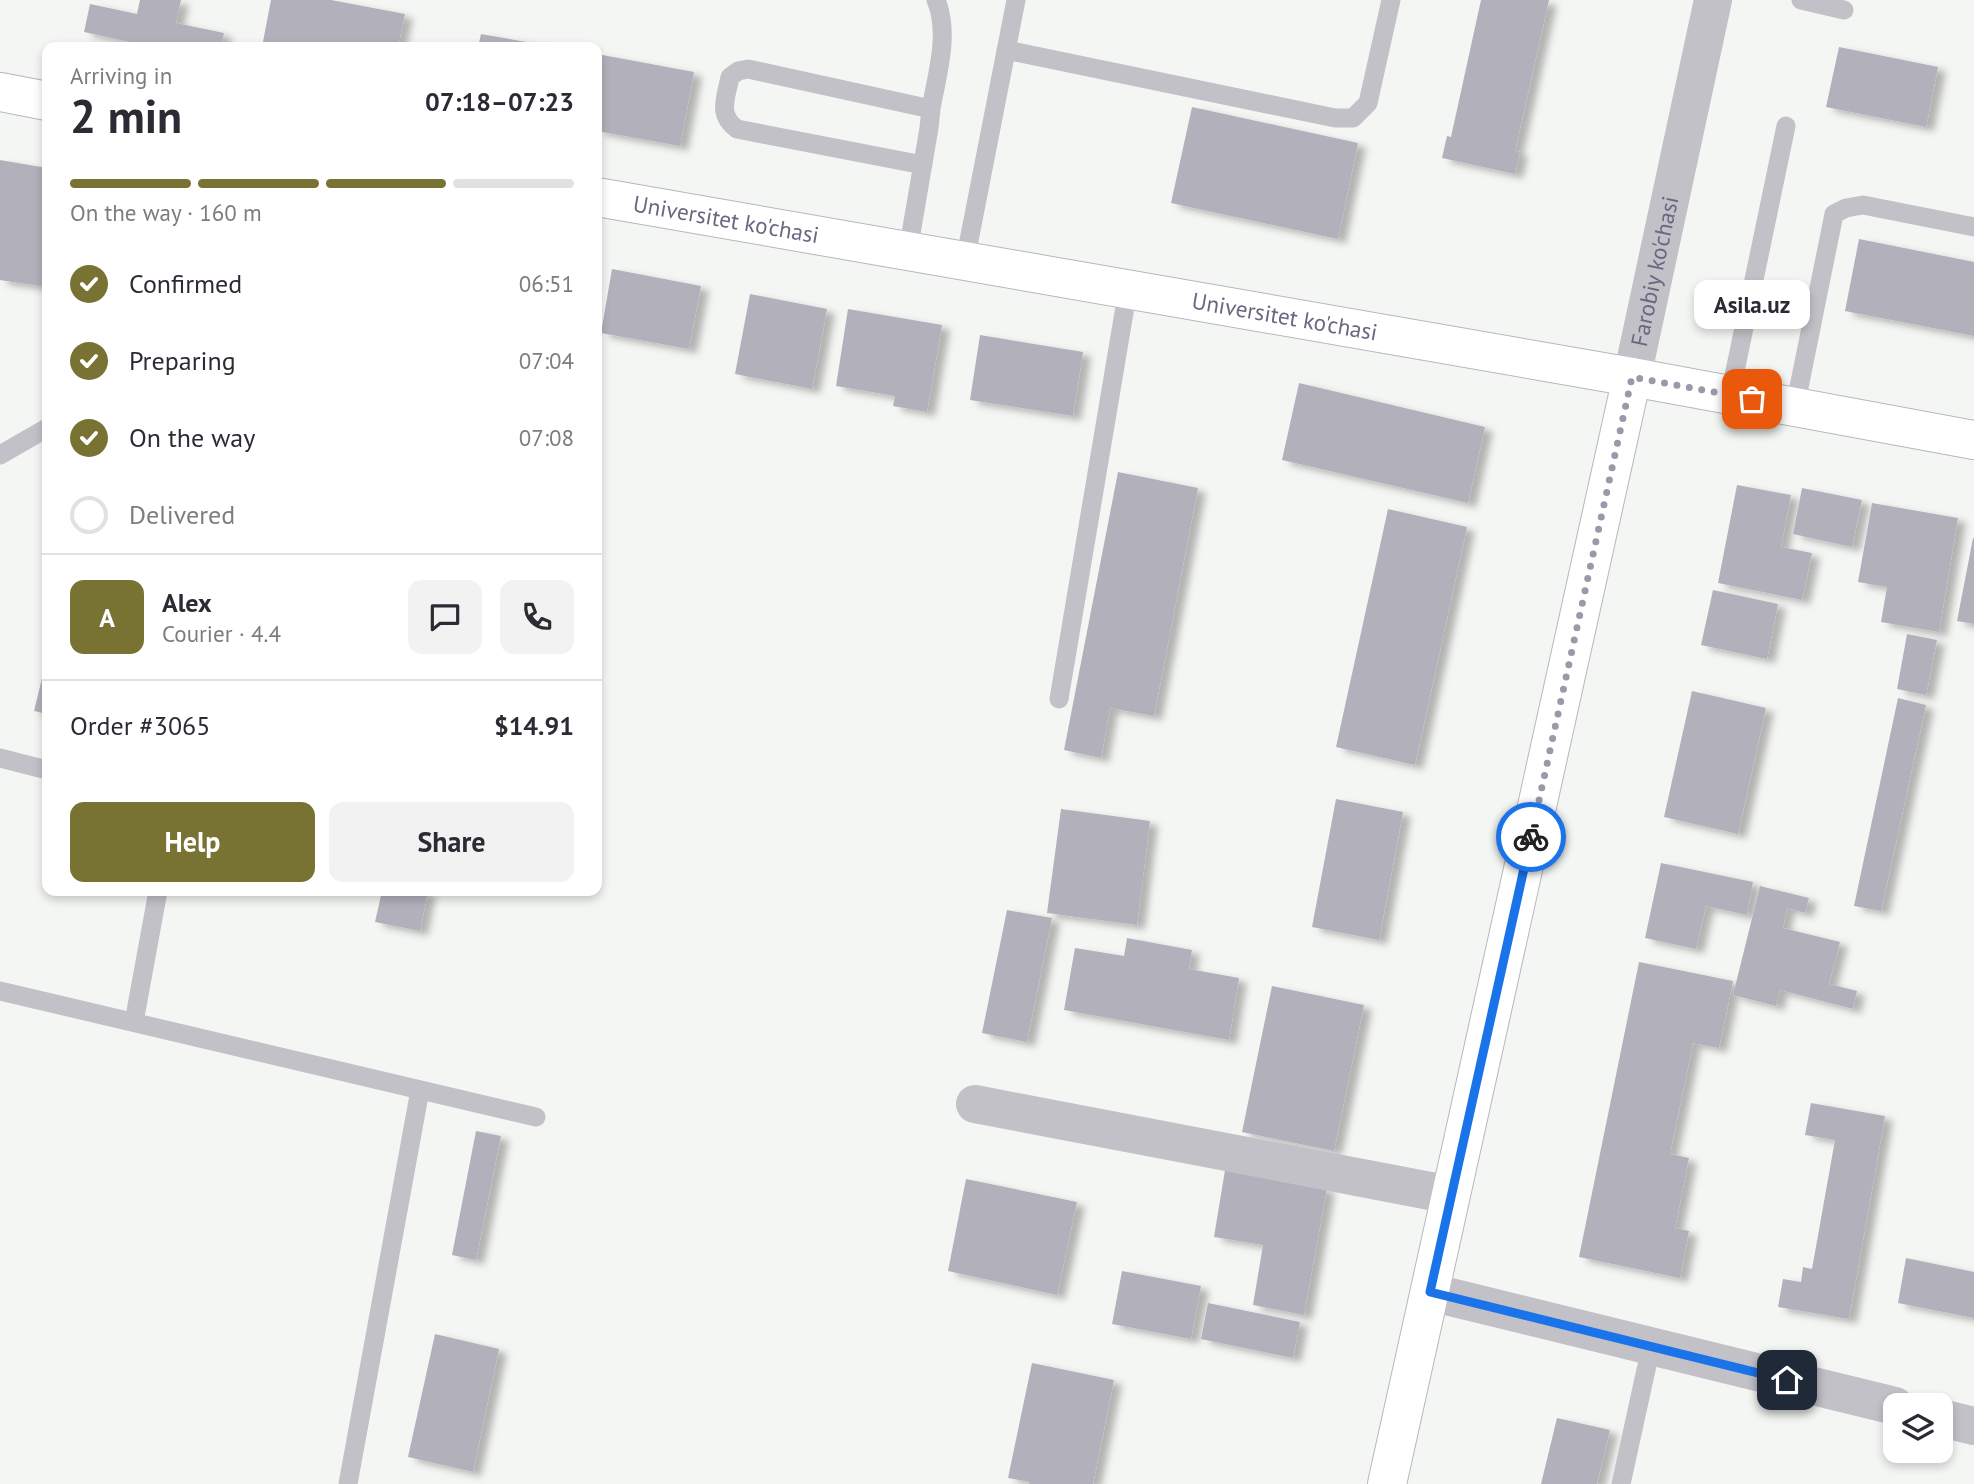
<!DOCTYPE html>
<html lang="en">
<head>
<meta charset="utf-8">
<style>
  body { margin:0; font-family:"PT Sans",sans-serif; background:#f2f2f3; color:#2b2b33; height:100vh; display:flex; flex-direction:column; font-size:26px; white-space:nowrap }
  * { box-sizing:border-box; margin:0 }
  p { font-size:23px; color:#7c7c81 }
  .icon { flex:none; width:38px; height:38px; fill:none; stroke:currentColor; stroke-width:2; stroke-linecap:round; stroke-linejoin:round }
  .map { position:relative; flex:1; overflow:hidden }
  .side { position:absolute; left:42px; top:42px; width:560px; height:854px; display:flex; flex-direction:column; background:#fff; border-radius:14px; box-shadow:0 4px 10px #0003 }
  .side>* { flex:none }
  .fabs { position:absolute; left:1883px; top:1393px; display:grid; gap:14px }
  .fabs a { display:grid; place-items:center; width:70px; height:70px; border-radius:14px; background:#fff; box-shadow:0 4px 10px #0003; font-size:35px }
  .pin { position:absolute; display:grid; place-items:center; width:60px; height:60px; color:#fff; margin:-30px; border-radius:14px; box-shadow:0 4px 10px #0006 }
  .courier { position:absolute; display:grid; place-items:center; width:70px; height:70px; margin:-35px; border:5px solid #1a73e8; border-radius:50%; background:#fff; color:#222; box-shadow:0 2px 9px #0007 }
  .bubble { position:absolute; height:49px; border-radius:14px; background:#fff; box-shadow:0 4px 10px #0003; font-size:23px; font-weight:600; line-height:49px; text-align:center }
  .head em { font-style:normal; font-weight:600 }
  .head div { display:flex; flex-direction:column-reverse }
  .head { display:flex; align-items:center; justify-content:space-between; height:119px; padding:0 28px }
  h1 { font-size:46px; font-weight:600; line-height:52px }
  .bar { display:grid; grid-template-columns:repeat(4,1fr); gap:10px 7px; align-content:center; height:84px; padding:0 28px }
  .bar i { height:9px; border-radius:5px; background:#e1e1e2 }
  .bar .current { background:#787233 }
  .bar p { grid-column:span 4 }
  .line { display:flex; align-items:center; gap:18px; padding:0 28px; border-top:2px solid #e1e1e2 }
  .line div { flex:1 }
  .round { display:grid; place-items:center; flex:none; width:74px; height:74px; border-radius:14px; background:#f2f2f3 }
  ol { padding:0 28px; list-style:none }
  li { display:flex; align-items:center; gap:21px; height:77px }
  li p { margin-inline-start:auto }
  li .icon { padding:7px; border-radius:50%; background:#787233; color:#fff; stroke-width:4 }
  li:last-child { color:#7c7c81 }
  li i { width:38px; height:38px; border:4px solid #e1e1e2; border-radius:50% }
  .cta { display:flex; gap:14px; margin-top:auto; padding:14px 28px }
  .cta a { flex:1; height:80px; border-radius:14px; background:#787233; color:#fff; font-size:28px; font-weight:600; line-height:80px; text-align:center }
  .cta a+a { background:#f2f2f3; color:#2b2b33 }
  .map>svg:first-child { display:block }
</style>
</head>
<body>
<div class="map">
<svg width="1974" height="1484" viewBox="0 0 1974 1484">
  <defs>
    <filter id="shadow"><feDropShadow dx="8" dy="4.5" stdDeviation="3.5" flood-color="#0004"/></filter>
  </defs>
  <rect width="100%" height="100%" fill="#f4f6f3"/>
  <path fill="#b2b1bb" filter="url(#shadow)" d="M140 0H181L176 23 224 33 221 47H153L84 32 90 4 137 14Z
    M271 0H331L405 14 398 47H262Z
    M1481 0H1549L1515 151 1520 152 1515 174 1442 158 1447 136 1451 137Z
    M481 34 549 46V47H478Z
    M1839 47 1938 67 1926 127 1826 107Z
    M597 54 694 72 680 146 597 131Z
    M1192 107 1358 143 1338 239 1171 203Z
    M0 160 47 168V287L0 280Z
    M1859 239 1974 262V336L1845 311Z
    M612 269 701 286 689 349 601 333Z
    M750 294 827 309 812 389 735 374Z
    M848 309 942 325 927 412 893 406 895 396 836 386Z
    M980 335 1083 352 1073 416 970 400Z
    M1299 383 1485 427 1468 503 1282 460Z
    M1118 472 1198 488 1154 716 1110 708 1101 758 1064 750Z
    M1737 485 1791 495 1781 547 1812 553 1802 600 1718 583Z
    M1802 488 1862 500 1852 547 1793 534Z
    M1872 503 1958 518 1939 632 1881 622 1887 587 1858 582Z
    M1388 509 1467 527 1415 765 1336 747Z
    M1973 538H1974V624L1957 621Z
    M1713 590 1778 604 1767 659 1701 645Z
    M1907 634 1937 640 1926 695 1897 689Z
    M46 662H47V714L34 711Z
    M1692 691 1766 708 1738 834 1664 817Z
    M1898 698 1926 705 1881 911 1854 906Z
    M1336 799 1403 812 1379 940 1312 927Z
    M1061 809 1150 821 1137 925 1047 913Z
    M1661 863 1753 882 1747 915 1706 906 1696 949 1645 938Z
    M1760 886 1809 898 1805 913 1787 908 1783 928 1840 942 1829 984 1857 991 1853 1009 1780 990 1776 1006 1733 995Z
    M382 891H428L420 931 375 922Z
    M1007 910 1052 918 1027 1042 982 1033Z
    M1127 938 1192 950 1189 969 1239 978 1229 1040 1064 1010 1075 948 1124 956Z
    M1639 962 1733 981 1719 1048 1693 1043 1670 1154 1689 1158 1675 1228 1689 1231 1680 1278 1579 1257Z
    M1272 986 1364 1005 1334 1151 1242 1132Z
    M1811 1103 1885 1116 1849 1319 1778 1307 1783 1279 1801 1282 1803 1267 1812 1269 1835 1140 1805 1135Z
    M476 1131 501 1136 476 1260 452 1255Z
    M1225 1170 1327 1188 1304 1315 1253 1305 1263 1245 1214 1237Z
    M966 1179 1077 1202 1057 1295 948 1271Z
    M1906 1258 1974 1272V1318L1898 1303Z
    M1122 1271 1201 1286 1191 1339 1112 1324Z
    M1208 1303 1300 1322 1293 1358 1201 1339Z
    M435 1334 499 1349 473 1472 408 1457Z
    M1032 1363 1114 1380 1093 1484H1029L1030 1482 1008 1478Z
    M1557 1418 1610 1430 1597 1484H1541Z"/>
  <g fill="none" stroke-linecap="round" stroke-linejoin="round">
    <defs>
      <g id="secondary">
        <path d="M0 92 47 101"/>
        <path id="s2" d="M597 197 1632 377 1974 440"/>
        <path d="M1387 1484 1632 377"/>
      </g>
    </defs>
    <use href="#secondary" stroke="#b7b6be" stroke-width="40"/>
    <path stroke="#c2c1c8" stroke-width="19" d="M1801 0 1844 10
      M1006 50 1335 118H1353L1368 103 1391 0
      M931 109C937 74 950 34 936 0
      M908 251 929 128 931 109 748 69 738 71 730 77C726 98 717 115 737 129L923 165
      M965 261 1016 0
      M1730 395 1786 126
      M1795 407 1834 214 1846 208 1863 205 1974 227
      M0 455 47 428
      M1059 699 1128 289
      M0 758 47 770
      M0 991 536 1117
      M134 1022 158 891
      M348 1484 420 1090
      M1621 1484 1651 1347"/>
    <g stroke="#c2c1c8" stroke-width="38">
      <path id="s1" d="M1632 377 1713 0"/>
      <path d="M975 1104 1451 1195"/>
    </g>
    <path stroke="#c2c1c8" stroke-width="38" d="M1430 1292 1895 1406
      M1941 1418 1974 1426"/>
    <use href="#secondary" stroke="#fff" stroke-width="38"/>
  </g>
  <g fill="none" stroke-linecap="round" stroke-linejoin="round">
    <path stroke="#9a99a9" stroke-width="7" stroke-dasharray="0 12.6" d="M1531 837 1632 377 1752 399"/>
    <path stroke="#1a73e8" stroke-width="9" d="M1531 837 1430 1292 1787 1380"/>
  </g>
  <g text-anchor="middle" stroke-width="7" stroke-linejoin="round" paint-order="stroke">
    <g font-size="23" fill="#6a6781" stroke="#fff">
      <text dy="8" stroke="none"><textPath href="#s2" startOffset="131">Universitet ko'chasi</textPath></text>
      <text dy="8" stroke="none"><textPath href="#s1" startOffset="108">Farobiy ko'chasi</textPath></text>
      <text dy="8" stroke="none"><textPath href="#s2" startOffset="698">Universitet ko'chasi</textPath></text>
    </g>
  </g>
</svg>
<div class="fabs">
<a><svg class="icon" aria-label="layers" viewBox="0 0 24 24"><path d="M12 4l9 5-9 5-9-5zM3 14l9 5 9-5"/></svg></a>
</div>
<div class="pin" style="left:1752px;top:399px;background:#ea580c"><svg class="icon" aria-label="bag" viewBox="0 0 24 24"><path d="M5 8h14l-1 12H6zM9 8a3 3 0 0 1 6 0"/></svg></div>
<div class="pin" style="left:1787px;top:1380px;background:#1f2937"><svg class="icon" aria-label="home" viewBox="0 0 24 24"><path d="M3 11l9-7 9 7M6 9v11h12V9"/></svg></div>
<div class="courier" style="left:1531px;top:837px"><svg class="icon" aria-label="bike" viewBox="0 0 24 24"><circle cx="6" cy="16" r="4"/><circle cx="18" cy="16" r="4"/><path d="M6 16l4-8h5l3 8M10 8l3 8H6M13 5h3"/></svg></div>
<div class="bubble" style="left:1694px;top:280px;width:116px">Asila.uz</div>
<section class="side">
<div class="head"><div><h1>2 min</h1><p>Arriving in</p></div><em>07:18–07:23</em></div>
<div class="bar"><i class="current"></i><i class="current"></i><i class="current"></i><i></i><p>On the way · 160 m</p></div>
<ol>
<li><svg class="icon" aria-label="check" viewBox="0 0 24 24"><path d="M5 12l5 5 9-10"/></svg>Confirmed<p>06:51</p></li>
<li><svg class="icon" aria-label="check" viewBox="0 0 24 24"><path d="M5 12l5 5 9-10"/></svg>Preparing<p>07:04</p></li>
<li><svg class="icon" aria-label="check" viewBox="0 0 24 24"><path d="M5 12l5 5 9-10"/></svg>On the way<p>07:08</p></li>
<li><i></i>Delivered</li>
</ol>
<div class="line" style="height:126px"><b class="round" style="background:#787233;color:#fff">A</b><div><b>Alex</b><p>Courier · 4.4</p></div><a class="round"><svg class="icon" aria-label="chat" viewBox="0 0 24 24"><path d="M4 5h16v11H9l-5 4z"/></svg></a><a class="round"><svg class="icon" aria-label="phone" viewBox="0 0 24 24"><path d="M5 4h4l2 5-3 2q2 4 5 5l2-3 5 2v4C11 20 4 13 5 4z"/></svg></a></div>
<div class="line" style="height:91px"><div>Order #3065</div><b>$14.91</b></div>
<div class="cta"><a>Help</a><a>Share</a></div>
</section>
</div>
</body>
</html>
